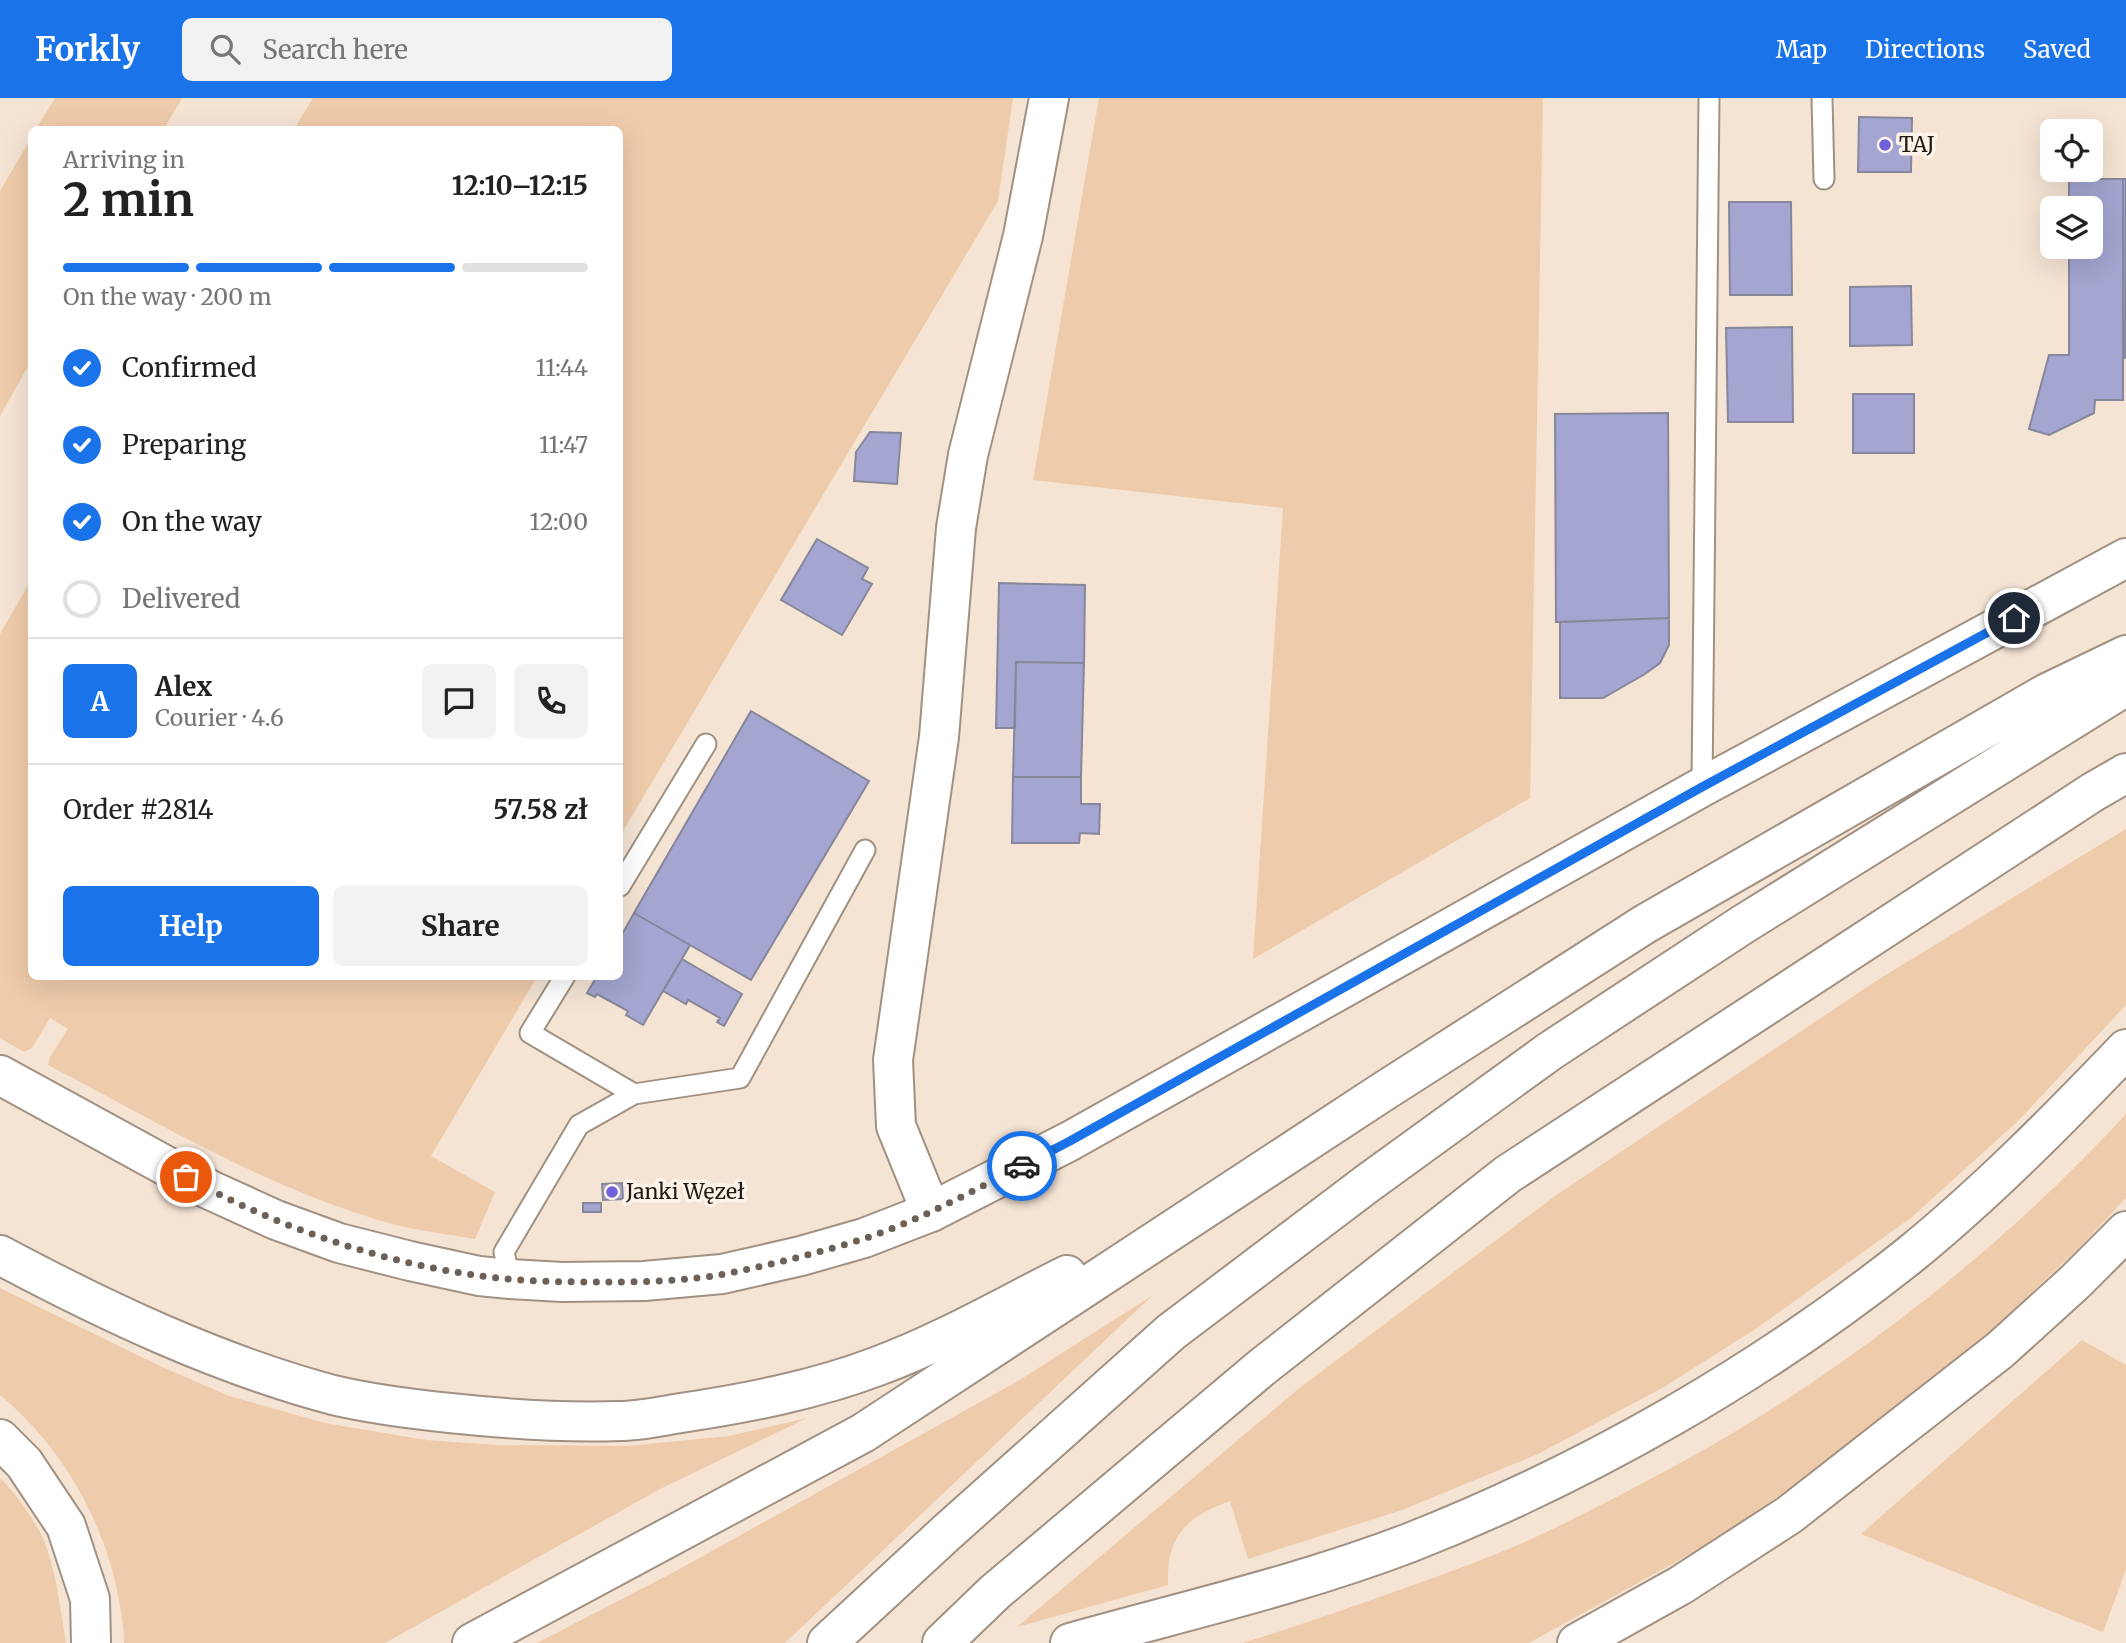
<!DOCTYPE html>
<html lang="en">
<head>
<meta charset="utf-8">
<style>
  body { margin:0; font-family:Merriweather,serif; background:#f2f2f2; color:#222; height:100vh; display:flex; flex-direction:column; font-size:26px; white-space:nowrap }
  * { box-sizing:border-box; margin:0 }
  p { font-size:23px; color:#767676 }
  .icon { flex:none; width:38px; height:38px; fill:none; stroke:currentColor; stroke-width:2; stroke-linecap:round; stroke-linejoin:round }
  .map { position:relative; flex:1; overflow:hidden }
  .details { position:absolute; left:28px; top:28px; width:595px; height:854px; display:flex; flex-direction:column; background:#fff; border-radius:10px; box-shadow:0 7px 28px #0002 }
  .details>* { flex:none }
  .controls { position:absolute; left:2040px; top:21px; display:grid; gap:14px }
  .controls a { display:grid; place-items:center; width:63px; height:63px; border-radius:10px; background:#fff; box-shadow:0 7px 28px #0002; font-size:35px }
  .pin { position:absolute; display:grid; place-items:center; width:60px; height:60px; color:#fff; margin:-30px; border:4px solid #fff; border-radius:50%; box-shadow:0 2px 7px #0007 }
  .courier { position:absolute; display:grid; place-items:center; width:70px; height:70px; margin:-35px; border:5px solid #1a73e8; border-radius:50%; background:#fff; color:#222; box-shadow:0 2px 9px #0007 }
  .head em { font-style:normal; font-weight:700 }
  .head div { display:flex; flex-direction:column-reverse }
  .head { display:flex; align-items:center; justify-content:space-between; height:119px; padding:0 35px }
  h1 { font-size:46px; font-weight:700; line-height:52px }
  .bar { display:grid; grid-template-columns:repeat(4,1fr); gap:10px 7px; align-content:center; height:84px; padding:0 35px }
  .bar i { height:9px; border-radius:5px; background:#e0e0e0 }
  .bar .active { background:#1a73e8 }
  .bar p { grid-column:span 4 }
  .line { display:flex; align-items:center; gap:18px; padding:0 35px; border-top:2px solid #e0e0e0 }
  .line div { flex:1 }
  .round { display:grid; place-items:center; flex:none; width:74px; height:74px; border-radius:10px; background:#f2f2f2 }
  ol { padding:0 35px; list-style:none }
  li { display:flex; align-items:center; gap:21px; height:77px }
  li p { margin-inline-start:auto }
  li .icon { padding:7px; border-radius:50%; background:#1a73e8; color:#fff; stroke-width:4 }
  li:last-child { color:#767676 }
  li i { width:38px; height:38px; border:4px solid #e0e0e0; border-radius:50% }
  .cta { display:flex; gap:14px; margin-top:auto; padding:14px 35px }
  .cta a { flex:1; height:80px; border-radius:10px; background:#1a73e8; color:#fff; font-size:28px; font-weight:700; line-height:80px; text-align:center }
  .cta a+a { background:#f2f2f2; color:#222 }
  header { display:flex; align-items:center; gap:42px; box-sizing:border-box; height:98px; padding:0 35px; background:#1a73e8; color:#fff }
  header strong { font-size:33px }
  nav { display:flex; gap:38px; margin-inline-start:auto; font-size:24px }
  .search { width:490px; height:63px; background:#f2f2f2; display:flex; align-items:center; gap:18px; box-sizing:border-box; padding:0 24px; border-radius:10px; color:#767676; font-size:26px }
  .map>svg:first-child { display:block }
</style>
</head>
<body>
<header>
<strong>Forkly</strong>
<div class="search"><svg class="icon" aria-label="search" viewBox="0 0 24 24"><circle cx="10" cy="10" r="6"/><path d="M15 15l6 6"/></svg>Search here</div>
<nav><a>Map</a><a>Directions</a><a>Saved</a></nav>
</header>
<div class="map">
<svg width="2126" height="1545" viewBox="0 0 2126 1545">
  <rect width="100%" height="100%" fill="#f5e4d4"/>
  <path fill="#eecbaa" d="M55 0H182L164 31H36Z
    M313 0H1013L998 103 620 738V32L294 31Z
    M1099 0H1543L1530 700 1253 861 1283 410 1033 382Z
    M31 40V263L0 318V93Z
    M31 482 32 878 537 879 431 1058 495 1094 475 1141C448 1136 419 1133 392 1126 270 1092 159 1025 48 967L50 959 68 931 50 920 32 950 24 954 0 940V536Z
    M2126 731V907L2019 1022 1912 1119 1757 1230 1664 1289 1538 1356 1402 1412 1248 1461 1230 1403C1185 1420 1167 1437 1168 1487L1017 1529 1297 1292 1555 1098 1879 881Z
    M2126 1016V1100L2078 1151 1982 1241 1908 1303 1818 1371 1712 1444 1529 1545H1242C1296 1529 1349 1510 1402 1491 1453 1473 1506 1454 1555 1430 1644 1386 1735 1338 1817 1281 1929 1205 2034 1116 2126 1016Z
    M0 1190 160 1268 229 1298 325 1325 426 1342 498 1347 627 1348 729 1338 807 1320 660 1391 385 1545H124C124 1532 122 1520 120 1508 107 1427 63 1349 0 1297Z
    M1153 1197 785 1545H537L674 1474 1018 1283Z
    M2082 1242 2126 1267V1472L2103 1534 1861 1436Z
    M0 1380C13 1392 38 1426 44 1443 56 1472 61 1514 66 1545H0Z"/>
  <path fill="#a4a5d0" stroke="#87879b" stroke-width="2" d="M1859 19 1912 20 1911 74H1858Z
    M2069 81H2123V302H2095L2094 315 2049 337 2029 331 2049 257H2069V149H2091V110H2069Z
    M2123 81H2126V260H2124Z
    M1729 104H1791L1792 197H1730Z
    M1911 188 1912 247 1850 248V189Z
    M1792 229 1793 324H1728L1726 230Z
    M1853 296H1914V355H1853Z
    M1668 315 1669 520 1556 524 1555 316Z
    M870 334 901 335 897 386 854 383 856 354Z
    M817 441 868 470 862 481 872 486 842 537 781 502Z
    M999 485 1085 487 1084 565 1016 564 1015 630H996Z
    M1669 520V547L1660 565 1645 576 1603 600H1560V524Z
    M1016 564 1084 565 1081 679H1013Z
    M751 613 869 683 751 882 634 815Z
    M1013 679H1081V706H1100L1099 736 1080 735 1079 745H1012Z
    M634 815 690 847 643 927 626 917 628 913 597 896 595 899 587 895 597 878H620V840Z
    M682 861 742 896 724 928 717 924 720 920 688 902 686 906 663 893Z
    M622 1085 623 1101 603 1102 602 1086Z
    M583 1105H601V1114H583Z"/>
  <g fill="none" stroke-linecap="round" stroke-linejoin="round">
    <defs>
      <path id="service" d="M1822 0 1824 81
        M1702 689 1709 0
        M620 788 706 646
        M565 878 530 935 634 996
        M510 1181 504 1154 579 1027 634 996 740 980 865 752"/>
      <path id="minor" d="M931 1114 896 1028 893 962 939 639 956 430 968 357 1023 138 1049 0"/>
      <path id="tertiary" d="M0 977 210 1092 276 1122 339 1145 410 1163 479 1178 510 1181 562 1184 644 1183 722 1176 801 1158 864 1140 931 1114 1070 1043 1702 689 2126 460
        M1577 1545 1681 1487 1789 1417 2000 1252 2075 1184 2126 1133"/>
      <path id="primary" d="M0 1341 24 1365 66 1428 90 1501 91 1545"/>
      <path id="motorway" d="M0 1157C105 1213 217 1266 333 1297 371 1306 411 1311 450 1315 506 1321 563 1325 619 1323 640 1323 661 1318 681 1315 747 1305 815 1292 878 1268 943 1244 1005 1208 1067 1177
        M472 1545 863 1335 1381 995 1645 826 2047 595 2126 557
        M827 1545 945 1436 1171 1234 1368 1085 1550 953 1742 827 2126 588
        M942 1545 995 1494 1261 1270 1508 1076 2093 694 2126 675
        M1070 1545C1184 1513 1299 1487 1409 1445 1587 1375 1762 1275 1911 1156 1988 1093 2058 1022 2126 951"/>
    </defs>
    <use href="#service" stroke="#a19182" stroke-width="23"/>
    <use href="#minor" stroke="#a19182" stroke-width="42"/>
    <use href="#tertiary" stroke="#a19182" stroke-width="42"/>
    <use href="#primary" stroke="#a19182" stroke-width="42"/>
    <use href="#motorway" stroke="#a19182" stroke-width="42"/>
    <use href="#service" stroke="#fff" stroke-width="19"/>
    <use href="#minor" stroke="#fff" stroke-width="38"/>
    <use href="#tertiary" stroke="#fff" stroke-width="38"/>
    <use href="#primary" stroke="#fff" stroke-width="38"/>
    <use href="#motorway" stroke="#fff" stroke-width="38"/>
  </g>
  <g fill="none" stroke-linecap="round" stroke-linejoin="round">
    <path stroke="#6b6158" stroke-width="7" stroke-dasharray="0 12.6" d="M186 1079C277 1129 378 1164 481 1178 523 1184 566 1184 608 1184 646 1184 687 1183 724 1176 771 1167 818 1155 863 1141 919 1123 970 1094 1022 1068"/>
    <path stroke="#1a73e8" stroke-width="9" d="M1022 1068 1070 1043 1702 689 2014 520"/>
  </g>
  <g fill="#6f61db" stroke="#fdf3e9" stroke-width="2.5">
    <circle cx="1885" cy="47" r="7"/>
    <circle cx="612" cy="1094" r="7"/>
  </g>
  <g text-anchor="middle" stroke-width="7" stroke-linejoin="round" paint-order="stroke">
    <g font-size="21" fill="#211b15" stroke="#fdf3e9" text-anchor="start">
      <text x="1899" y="54">TAJ</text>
      <text x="626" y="1101">Janki Węzeł</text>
    </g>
  </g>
</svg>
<div class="controls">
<a><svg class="icon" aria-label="locate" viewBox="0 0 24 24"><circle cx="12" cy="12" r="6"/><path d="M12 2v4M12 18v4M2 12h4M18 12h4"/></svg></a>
<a><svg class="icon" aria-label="layers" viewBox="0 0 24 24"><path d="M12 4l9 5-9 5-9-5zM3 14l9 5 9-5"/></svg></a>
</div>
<div class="pin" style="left:186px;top:1079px;background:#ea580c"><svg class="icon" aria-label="bag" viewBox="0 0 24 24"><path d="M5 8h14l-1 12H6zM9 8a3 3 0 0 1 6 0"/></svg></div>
<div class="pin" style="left:2014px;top:520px;background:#1f2937"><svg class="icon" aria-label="home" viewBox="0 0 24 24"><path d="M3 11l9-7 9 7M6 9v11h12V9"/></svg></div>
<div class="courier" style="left:1022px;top:1068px"><svg class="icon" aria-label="car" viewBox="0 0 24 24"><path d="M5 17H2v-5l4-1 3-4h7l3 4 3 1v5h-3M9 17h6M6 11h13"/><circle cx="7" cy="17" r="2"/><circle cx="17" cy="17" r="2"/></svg></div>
<section class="details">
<div class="head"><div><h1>2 min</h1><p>Arriving in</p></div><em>12:10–12:15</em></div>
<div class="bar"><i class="active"></i><i class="active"></i><i class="active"></i><i></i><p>On the way · 200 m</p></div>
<ol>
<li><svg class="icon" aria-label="check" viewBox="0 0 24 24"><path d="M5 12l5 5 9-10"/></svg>Confirmed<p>11:44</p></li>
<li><svg class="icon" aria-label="check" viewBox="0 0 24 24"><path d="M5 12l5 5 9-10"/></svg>Preparing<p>11:47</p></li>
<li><svg class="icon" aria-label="check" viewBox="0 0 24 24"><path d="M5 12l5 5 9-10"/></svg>On the way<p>12:00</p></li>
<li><i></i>Delivered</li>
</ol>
<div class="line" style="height:126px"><b class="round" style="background:#1a73e8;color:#fff">A</b><div><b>Alex</b><p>Courier · 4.6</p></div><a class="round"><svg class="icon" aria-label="chat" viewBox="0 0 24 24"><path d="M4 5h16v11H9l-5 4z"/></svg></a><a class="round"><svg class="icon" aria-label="phone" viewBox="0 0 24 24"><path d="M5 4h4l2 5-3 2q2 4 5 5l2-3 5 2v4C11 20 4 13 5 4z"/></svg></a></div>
<div class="line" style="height:91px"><div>Order #2814</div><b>57.58 zł</b></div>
<div class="cta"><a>Help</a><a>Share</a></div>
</section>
</div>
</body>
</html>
